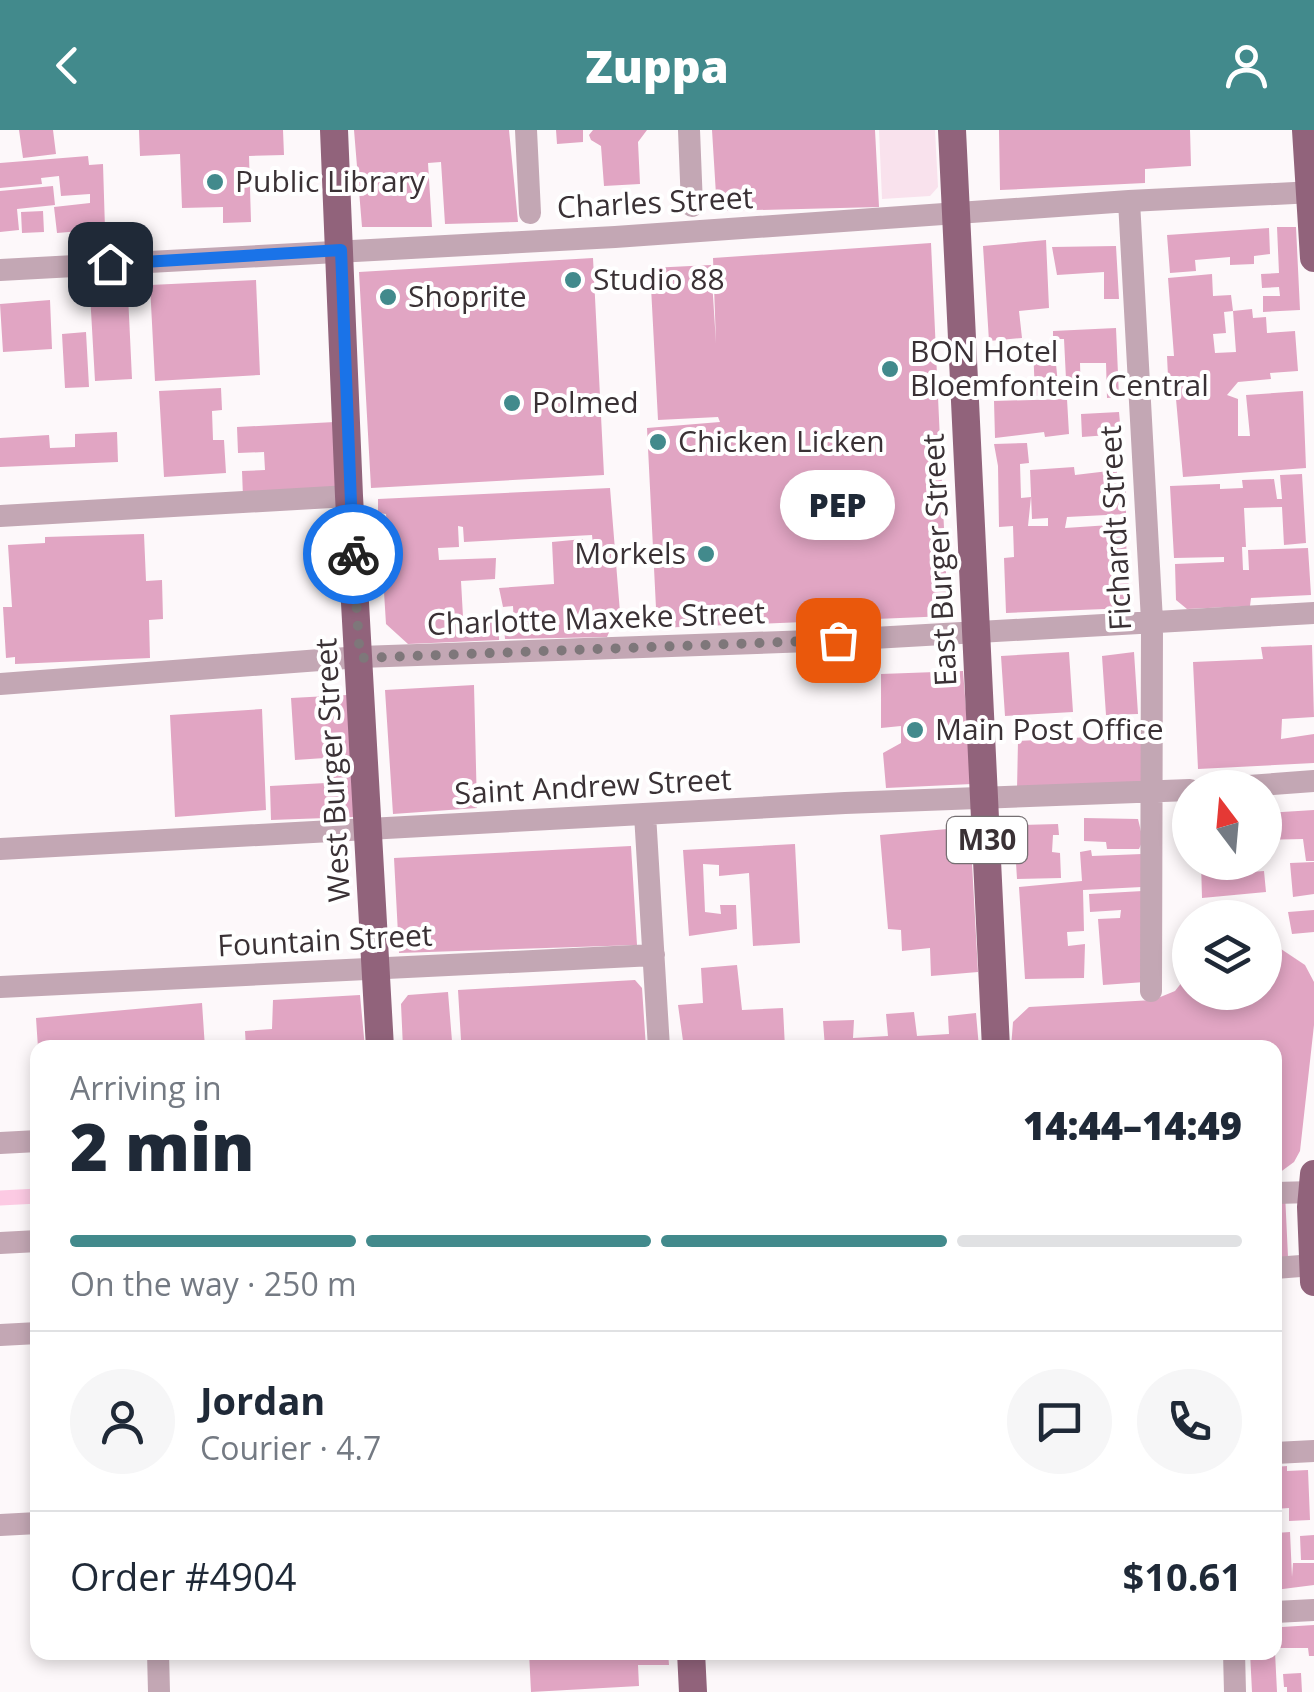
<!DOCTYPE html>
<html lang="en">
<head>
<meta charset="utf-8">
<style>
  body { margin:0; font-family:"Open Sans",sans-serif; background:#f6f6f7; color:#1f2937; height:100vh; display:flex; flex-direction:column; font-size:38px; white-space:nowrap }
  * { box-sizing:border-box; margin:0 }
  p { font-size:32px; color:#747a83 }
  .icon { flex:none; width:55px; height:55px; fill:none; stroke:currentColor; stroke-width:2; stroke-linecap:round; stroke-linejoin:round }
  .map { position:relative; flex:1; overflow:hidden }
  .drawer { position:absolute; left:30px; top:910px; width:1252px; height:620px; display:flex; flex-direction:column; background:#fff; border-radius:20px; box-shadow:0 5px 15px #0003 }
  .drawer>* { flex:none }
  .needle { width:65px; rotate:344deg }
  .tools { position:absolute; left:1172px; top:640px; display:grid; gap:20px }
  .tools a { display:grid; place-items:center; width:110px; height:110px; border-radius:50%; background:#fff; box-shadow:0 5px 15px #0003; font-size:50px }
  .pin { position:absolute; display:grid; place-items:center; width:85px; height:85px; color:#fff; margin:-42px; border-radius:20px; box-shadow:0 5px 15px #0006 }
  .courier { position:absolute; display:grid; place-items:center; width:100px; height:100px; margin:-50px; border:8px solid #1a73e8; border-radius:50%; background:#fff; color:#222; box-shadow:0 2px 12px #0007 }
  .bubble { position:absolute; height:70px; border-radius:35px; background:#fff; box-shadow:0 5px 15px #0003; font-size:32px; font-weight:800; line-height:70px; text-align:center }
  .head em { font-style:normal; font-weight:800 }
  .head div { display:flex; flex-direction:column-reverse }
  .head { display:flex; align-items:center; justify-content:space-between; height:170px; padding:0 40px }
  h1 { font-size:65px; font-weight:800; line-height:75px }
  .bar { display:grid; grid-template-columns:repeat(4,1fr); gap:15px 10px; align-content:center; height:120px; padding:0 40px }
  .bar i { height:12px; border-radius:8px; background:#e0e1e3 }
  .bar .current { background:#428a8c }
  .bar p { grid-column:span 4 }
  .line { display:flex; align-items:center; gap:25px; padding:0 40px; border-top:2px solid #e0e1e3 }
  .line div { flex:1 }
  .round { display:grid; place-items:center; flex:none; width:105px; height:105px; border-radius:52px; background:#f6f6f7 }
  header { display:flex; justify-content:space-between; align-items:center; height:130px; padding:0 40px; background:#428a8c; color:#fff; font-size:45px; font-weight:800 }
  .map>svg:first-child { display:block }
</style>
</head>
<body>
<header><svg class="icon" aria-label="back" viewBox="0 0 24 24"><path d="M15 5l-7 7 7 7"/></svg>Zuppa<svg class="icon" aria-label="person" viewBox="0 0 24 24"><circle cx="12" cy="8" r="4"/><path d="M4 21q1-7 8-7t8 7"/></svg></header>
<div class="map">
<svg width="1314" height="1562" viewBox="0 0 1314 1562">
  <rect width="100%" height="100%" fill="#fdf8fa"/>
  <path fill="#f9e2ed" d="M879 0H935L938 57 930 66 882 69Z"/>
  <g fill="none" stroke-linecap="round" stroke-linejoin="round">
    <path stroke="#fccae3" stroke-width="15" d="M0 1068 38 1066"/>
  </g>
  <path fill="#e1a5c3" d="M19 0H53L56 24 23 28Z
    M139 0H283L284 25 249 26 251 92 223 93V77L182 78 180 24 140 26Z
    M354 0H509L518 92 445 94 441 32 428 33 432 97H362Z
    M556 0H583V12L557 14Z
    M593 0H647L638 12 640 54 604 56 601 16 591 10 589 5Z
    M712 0H875L879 77 717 81Z
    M999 0H1190L1191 36 1145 39V53L1000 60Z
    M88 26 89 35 103 34 105 99 57 103 54 77 90 73V64L61 66 59 46 41 48 42 54 0 58V33Z
    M53 56 55 75 17 79 19 100 0 102V61Z
    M43 81 44 102 22 103 21 82Z
    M1277 97H1296L1300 180 1263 182V166H1280L1279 157 1262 158 1261 144 1279 143Z
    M1269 98 1270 124 1254 126V134L1230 135V127L1195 130 1196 141 1170 143 1167 105Z
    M1046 110 1049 178 1019 181 1022 208 989 211 983 116Z
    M931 113 948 486 657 498 647 298 720 292 718 287 658 290 650 138 711 135 716 213 713 128Z
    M1116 116 1119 169H1104V142L1057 145 1052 117Z
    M593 128 604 345 371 358 359 142Z
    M127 144 132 249 95 251 89 146Z
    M1212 144 1213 166 1231 165 1233 181 1224 182 1226 203 1213 204 1215 223 1236 222 1233 181 1252 179 1253 188 1266 187 1267 203 1295 201 1298 241 1270 243 1271 249 1238 252 1227 265 1238 269V306H1250L1246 265 1303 261 1306 338 1183 347 1176 269 1169 267 1167 226H1174L1168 148Z
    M256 150 260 245 155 251 150 155Z
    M50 170 52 219 3 222 0 174Z
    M1116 198 1119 267 1107 268 1106 233H1080L1081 269H1067L1064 209H1053V201Z
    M86 202 89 257 65 258 62 204Z
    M1054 213 1059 265 1035 266 1033 215Z
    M221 258 222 280 212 281 213 310H224L226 343 164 347 159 261Z
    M1067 269 1069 304 1045 307 1044 302 995 308 994 271Z
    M1119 282 1121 304 1082 307 1081 284Z
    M335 292 339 362 243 367 242 341 265 340 264 322 238 323 237 297Z
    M117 302 118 332 0 337V308L49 305 50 318 75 317V304Z
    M1027 313 1029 333 1020 334 1021 368 1031 367 1028 396H1048V388L1032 389 1030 340 1074 337 1075 345 1117 340 1116 361H1126V384L1067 387 1065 398 1125 394 1130 478 1006 483 1004 428 1014 427 1013 396 999 397 998 336 994 314Z
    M1302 344 1306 413 1284 415 1282 377 1244 378 1246 417H1242L1243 440H1249L1248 420 1308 418 1311 465 1251 468 1250 476 1187 479 1176 470 1175 434 1224 432V427L1174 428 1170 356 1220 354V359L1243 358 1242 350 1274 349 1277 369H1282L1280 345Z
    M610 358 621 495 611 498 607 507 505 509 504 497 514 496 513 476 503 477 499 458 554 454 552 412 583 409 584 428 594 427 592 405 464 412 463 397 458 396 459 417 438 418 439 430 496 428 495 449 461 451 463 487 499 484V510L408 514 386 494 380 398 387 397 386 384 378 383V369Z
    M144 404 146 451 162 450 163 489 149 490 150 528 15 534V527L6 528 3 477H12L8 415 45 413V407Z
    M1312 515 1314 587 1282 589 1281 609 1314 604V633L1198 639 1193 532 1263 529 1261 517Z
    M1069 522 1073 582 1005 586 1001 526Z
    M1134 522 1138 584 1106 585 1102 526Z
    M963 541 972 654 886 658 883 623 901 613V596L881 598V544Z
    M474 555 477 678 393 684 385 560Z
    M347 565 354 687 271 690 270 656 326 653 325 628 295 630 291 568Z
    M262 579 266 680 175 687 170 585Z
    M1144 604V655L1017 660 1018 611Z
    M1314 680V731H1306L1303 709 1265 710 1267 683Z
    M1084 688 1138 689 1143 710 1139 719H1107L1106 712 1084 711Z
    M1058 694 1059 705H1053L1052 722 1060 723 1061 748 1017 749 1014 701 1021 695Z
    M970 697 978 842 931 846 930 818 902 821 901 800 888 799 880 705Z
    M795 714 800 813 753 816 749 743 719 746V735L703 734 705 782 721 784 720 775H736L737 799 689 806 683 720Z
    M631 716 637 815 399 823 394 728Z
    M1091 720 1092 726 1142 724V757L1083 760 1084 801 1067 802 1068 816 1085 814 1084 848 1025 849 1019 757 1082 751 1080 722Z
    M1201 732H1223L1224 744 1264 741 1266 762 1202 768Z
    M1314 732V764L1293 767 1290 733Z
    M1143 761 1145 852 1103 855 1098 789 1120 788 1121 780 1090 782 1089 764Z
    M1314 780V802L1292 804 1288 782Z
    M1281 819 1305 835 1314 852V895L1300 1021 1294 1032 1275 1046V918H1011L1013 892 1029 877 1153 870 1175 861 1190 842V862H1265V820Z
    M737 835 742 880 783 878 785 918H684L678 875 703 873 701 838Z
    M635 850 642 858 646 918H403L401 874 408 865 448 862 452 911 461 910 458 860Z
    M360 865 365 918H246L245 901 272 899 273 870Z
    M202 873 205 918H38L36 888Z
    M914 882 917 906 949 904 948 886 976 883 979 918H825L823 891 854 890 853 908 888 906 886 884Z
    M1285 1063 1288 1127H1275V1064Z
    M1287 1336V1341L1308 1340 1310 1390 1289 1391V1378L1275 1379V1337Z
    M1290 1402 1292 1447 1293 1433H1314V1455L1275 1460V1403Z
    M1314 1405V1430H1301L1300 1406Z
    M1275 1494H1281L1282 1497 1314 1495V1526H1309L1308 1518H1275Z
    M529 1522H668L669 1535H638L639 1556 531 1562Z
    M1250 1522H1275L1277 1562H1252Z
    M1301 1543 1302 1562H1287V1557H1284L1283 1544Z"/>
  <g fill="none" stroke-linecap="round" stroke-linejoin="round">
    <path stroke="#c3a7b4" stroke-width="22" d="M526 0 530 83
      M689 0 692 76
      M1129 71 1152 491 1151 861
      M0 140 615 107 1129 71 1314 62
      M0 386 349 366
      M0 554 360 527 838 510 1314 483
      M1221 658 1314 651
      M645 684 659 918
      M0 719 845 673 1190 660
      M0 857 654 825
      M0 1013 38 1011
      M1275 1063 1313 1062
      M0 1113 38 1111
      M1275 1138 1314 1135
      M0 1205 38 1203
      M1275 1323 1314 1321
      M0 1395 38 1393
      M1275 1482 1314 1480
      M158 1522 159 1562
      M1234 1522 1235 1562"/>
    <path stroke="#91637b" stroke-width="28" d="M334 0 349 366 380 918
      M952 0 996 918
      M1306 0 1314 128
      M1314 1044 1311 1077 1314 1152
      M691 1522 693 1562"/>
  </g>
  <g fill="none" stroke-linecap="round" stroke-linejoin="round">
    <path stroke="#7e777a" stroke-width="10" stroke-dasharray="0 18" d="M353 424 360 528 838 510"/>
    <path stroke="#1a73e8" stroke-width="12" d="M110 134 341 120 353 424"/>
  </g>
  <g fill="#428a8c" stroke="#fff" stroke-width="4">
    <circle cx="215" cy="52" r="10"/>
    <circle cx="573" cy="150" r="10"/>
    <circle cx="388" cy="167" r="10"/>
    <circle cx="890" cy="239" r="10"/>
    <circle cx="512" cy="273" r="10"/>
    <circle cx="658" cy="312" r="10"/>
    <circle cx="706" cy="424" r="10"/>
    <circle cx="915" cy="600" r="10"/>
  </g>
  <g text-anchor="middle" stroke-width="8" stroke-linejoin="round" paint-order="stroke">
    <rect fill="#fff" stroke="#756f72" stroke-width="2.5" x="947" y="687" width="80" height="46" rx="8"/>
    <g font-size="28" font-weight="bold" fill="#3a3135">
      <text x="987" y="720">M30</text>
    </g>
    <g font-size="30" fill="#3a3135" stroke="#fff" text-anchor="start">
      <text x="235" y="62">Public Library</text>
      <text x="593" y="160">Studio 88</text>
      <text x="408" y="177">Shoprite</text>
      <text x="910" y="232">BON Hotel<tspan x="910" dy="34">Bloemfontein Central</tspan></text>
      <text x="532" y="283">Polmed</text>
      <text x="678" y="322">Chicken Licken</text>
      <text x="686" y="434" text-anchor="end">Morkels</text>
      <text x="935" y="610">Main Post Office</text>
    </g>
    <g font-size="30" fill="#3a3135" stroke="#fff">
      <text transform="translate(655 73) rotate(-3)" y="10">Charles Street</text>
      <text transform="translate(1116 398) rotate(-93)" y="10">Fichardt Street</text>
      <text transform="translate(940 430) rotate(-93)" y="10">East Burger Street</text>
      <text transform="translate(596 489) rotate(-2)" y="10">Charlotte Maxeke Street</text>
      <text transform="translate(333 640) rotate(-93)" y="10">West Burger Street</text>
      <text transform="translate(593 657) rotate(-3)" y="10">Saint Andrew Street</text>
      <text transform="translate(325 811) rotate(-3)" y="10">Fountain Street</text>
    </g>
  </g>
</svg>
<div class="tools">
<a><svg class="needle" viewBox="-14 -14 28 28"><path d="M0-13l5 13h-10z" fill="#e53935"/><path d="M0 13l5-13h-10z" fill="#747a83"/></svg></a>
<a><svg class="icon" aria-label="layers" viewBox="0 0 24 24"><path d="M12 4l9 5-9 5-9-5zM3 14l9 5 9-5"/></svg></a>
</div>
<div class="pin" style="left:838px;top:510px;background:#ea580c"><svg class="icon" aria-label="bag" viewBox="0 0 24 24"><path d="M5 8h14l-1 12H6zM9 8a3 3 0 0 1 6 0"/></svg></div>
<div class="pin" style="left:110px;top:134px;background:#1f2937"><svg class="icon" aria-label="home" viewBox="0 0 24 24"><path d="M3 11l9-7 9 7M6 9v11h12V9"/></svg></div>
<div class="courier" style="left:353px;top:424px"><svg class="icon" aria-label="bike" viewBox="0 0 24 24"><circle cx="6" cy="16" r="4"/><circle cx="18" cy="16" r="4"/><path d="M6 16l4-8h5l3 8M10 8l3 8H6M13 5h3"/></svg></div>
<div class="bubble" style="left:780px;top:340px;width:115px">PEP</div>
<section class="drawer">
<div class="head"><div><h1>2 min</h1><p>Arriving in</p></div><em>14:44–14:49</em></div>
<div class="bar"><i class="current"></i><i class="current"></i><i class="current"></i><i></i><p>On the way · 250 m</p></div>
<div class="line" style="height:180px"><a class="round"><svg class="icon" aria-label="person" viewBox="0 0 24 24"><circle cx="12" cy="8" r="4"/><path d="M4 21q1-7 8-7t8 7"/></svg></a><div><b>Jordan</b><p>Courier · 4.7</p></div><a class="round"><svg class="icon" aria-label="chat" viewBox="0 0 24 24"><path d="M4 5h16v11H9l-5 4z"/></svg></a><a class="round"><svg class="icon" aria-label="phone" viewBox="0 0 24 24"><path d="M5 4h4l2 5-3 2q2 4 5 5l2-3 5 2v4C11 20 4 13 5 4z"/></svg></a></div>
<div class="line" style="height:130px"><div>Order #4904</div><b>$10.61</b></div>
</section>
</div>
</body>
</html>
